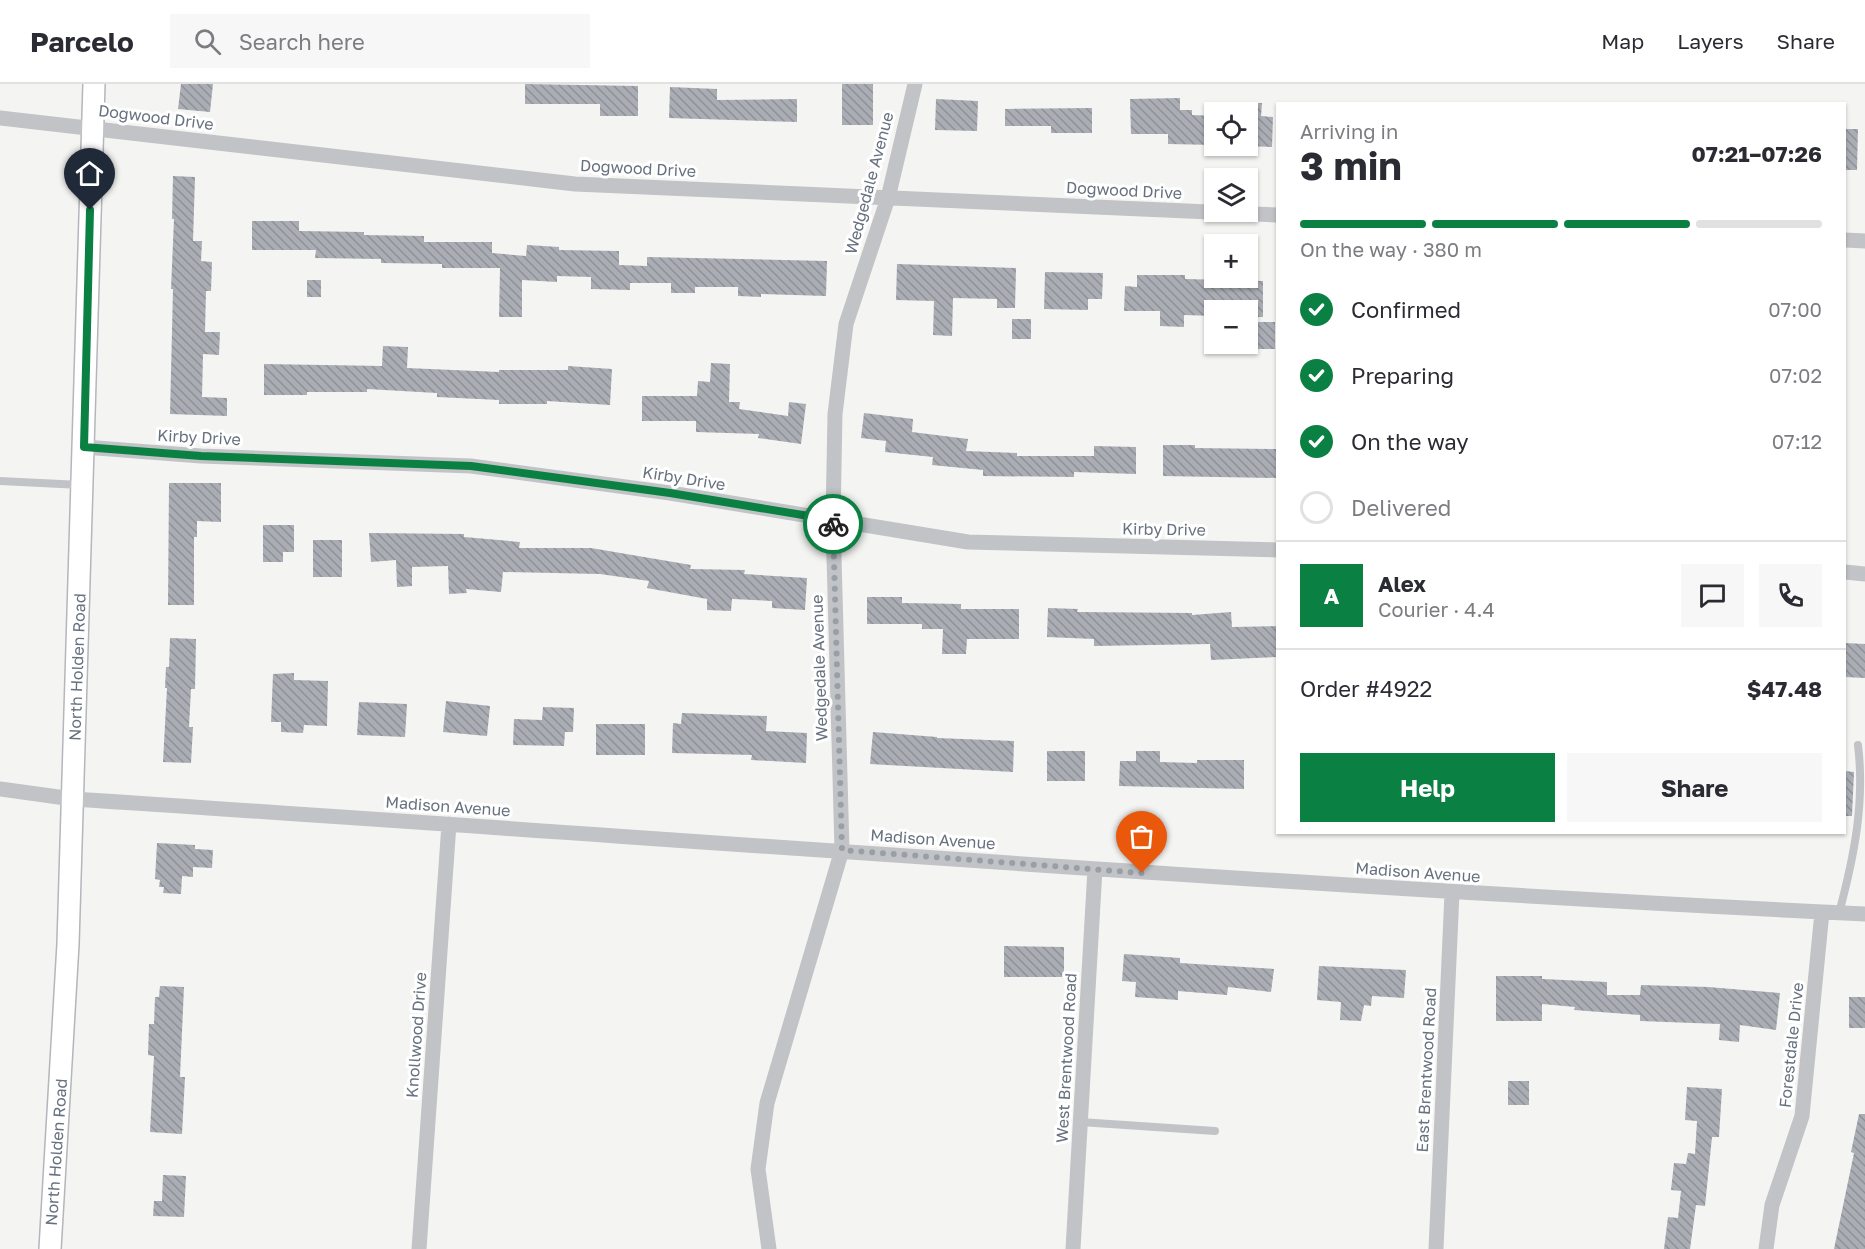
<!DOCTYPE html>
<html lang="en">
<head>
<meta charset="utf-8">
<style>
  body { margin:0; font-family:"Golos Text",sans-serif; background:#f7f7f7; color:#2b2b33; height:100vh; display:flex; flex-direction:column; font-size:22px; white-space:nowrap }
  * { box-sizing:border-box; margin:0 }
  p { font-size:20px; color:#7c7c81 }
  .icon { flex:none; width:33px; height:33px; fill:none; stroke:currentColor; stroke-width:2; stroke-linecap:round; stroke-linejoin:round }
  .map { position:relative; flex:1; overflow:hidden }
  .sheet { position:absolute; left:1276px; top:18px; width:570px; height:732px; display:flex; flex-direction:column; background:#fff; border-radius:0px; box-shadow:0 2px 4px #0004 }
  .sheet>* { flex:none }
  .tools { position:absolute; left:1204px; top:18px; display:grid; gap:12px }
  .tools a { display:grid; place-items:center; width:54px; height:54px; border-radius:0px; background:#fff; box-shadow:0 2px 4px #0004; font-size:30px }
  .pin { position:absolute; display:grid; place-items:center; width:51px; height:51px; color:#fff; margin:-62px -26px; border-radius:50% 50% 50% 0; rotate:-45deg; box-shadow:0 0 6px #0007 }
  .pin .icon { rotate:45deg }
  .courier { position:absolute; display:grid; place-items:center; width:60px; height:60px; margin:-30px; border:4px solid #0b8043; border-radius:50%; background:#fff; color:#222; box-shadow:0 2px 8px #0007 }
  .headline em { font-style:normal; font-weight:700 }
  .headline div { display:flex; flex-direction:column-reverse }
  .headline { display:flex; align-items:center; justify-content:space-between; height:102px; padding:0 24px }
  h1 { font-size:39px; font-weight:700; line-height:45px }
  .bar { display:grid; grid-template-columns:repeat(4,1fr); gap:9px 6px; align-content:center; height:72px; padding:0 24px }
  .bar i { height:8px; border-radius:4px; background:#e1e1e2 }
  .bar .selected { background:#0b8043 }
  .bar p { grid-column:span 4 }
  .line { display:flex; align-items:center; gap:15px; padding:0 24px; border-top:2px solid #e1e1e2 }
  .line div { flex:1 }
  .round { display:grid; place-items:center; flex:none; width:63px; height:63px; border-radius:0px; background:#f7f7f7 }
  ol { padding:0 24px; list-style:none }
  li { display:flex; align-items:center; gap:18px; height:66px }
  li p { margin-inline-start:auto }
  li .icon { padding:6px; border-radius:50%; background:#0b8043; color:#fff; stroke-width:4 }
  li:last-child { color:#7c7c81 }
  li i { width:33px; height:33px; border:3px solid #e1e1e2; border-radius:50% }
  .button { display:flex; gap:12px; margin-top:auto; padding:12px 24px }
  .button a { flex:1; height:69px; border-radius:0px; background:#0b8043; color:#fff; font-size:24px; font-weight:700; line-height:69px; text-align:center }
  .button a+a { background:#f7f7f7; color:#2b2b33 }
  header { display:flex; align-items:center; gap:36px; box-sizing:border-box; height:84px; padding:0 30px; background:#fff; border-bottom:2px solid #e1e1e2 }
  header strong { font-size:28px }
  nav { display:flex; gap:33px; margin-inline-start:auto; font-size:21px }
  .search { width:420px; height:54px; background:#f7f7f7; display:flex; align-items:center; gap:15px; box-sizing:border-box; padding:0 21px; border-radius:0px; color:#7c7c81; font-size:22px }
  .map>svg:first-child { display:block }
</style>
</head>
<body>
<header>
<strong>Parcelo</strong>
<div class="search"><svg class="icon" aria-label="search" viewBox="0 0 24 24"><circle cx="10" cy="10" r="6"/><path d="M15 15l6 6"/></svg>Search here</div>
<nav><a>Map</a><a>Layers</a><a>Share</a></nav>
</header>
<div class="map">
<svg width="1865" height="1165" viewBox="0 0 1865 1165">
  <defs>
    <pattern id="building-back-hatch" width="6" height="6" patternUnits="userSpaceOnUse" patternTransform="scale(1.5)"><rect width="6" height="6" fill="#aaaeb4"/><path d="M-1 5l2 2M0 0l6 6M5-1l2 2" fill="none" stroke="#8e9298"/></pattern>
  </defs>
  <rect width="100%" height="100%" fill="#f4f5f2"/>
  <path fill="url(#building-back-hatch)" d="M181 0H213L210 28 178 25Z
    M525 0 638 2V32H600V20H525Z
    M842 0H873V41H842Z
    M670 3 717 5V16L797 15V38L669 34Z
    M1180 14V26H1192V31L1215 32V61L1168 60V50H1131L1130 15Z
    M936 15 978 17 977 47 935 46Z
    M1248 19H1262L1261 32 1273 33 1272 63 1248 62Z
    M1092 24V49H1051V42H1005V25Z
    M1845 45H1858L1857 86H1845Z
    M173 92 195 93 193 157H202L201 177 212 178 211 207H206L205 248H220L219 271 203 270 202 313 227 314V332L170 330 173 205H171L174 135H172Z
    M252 137H299V147L364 148V151L424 152V158H492V169L526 172 527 161 559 163V166L619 167V181L647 182V173L827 177 826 212 761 210V213L738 212V203H695V209H671V199H630V206L591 205V193L557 192V198L522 196V233H499L500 184H442V180L381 179V175L315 174 316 166H252Z
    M897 180 1016 184 1015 224H997V215L953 214 952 252 933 251 934 217 896 216Z
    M1045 188 1103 189 1102 215H1088V226L1044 225Z
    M1137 191H1185V195L1263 197V233H1248V226H1215V232L1184 231V243L1160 242V227H1124L1125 202 1137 203Z
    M307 196H321V213H307Z
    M1012 235H1031V255H1012Z
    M1254 238H1275V265H1254Z
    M383 262 408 263 407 284 499 288V286H568V282L612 285 610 321 547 317V320H499V316L437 313V309L367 305V308H307V311H264V280L382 282Z
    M711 279 730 280 729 318H740L739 325 788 332 789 318 806 320 801 360 758 354 759 350 696 348V337H642V312H697L698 297 710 298Z
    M864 329 913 335 912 348 968 355 966 367 1017 369V372H1094V362L1136 363V390L1074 388V393L983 392V386L932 381 933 373 885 368 886 357 861 354Z
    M1163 361H1195V364L1278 365V394L1163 392Z
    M169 399H221V438L197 437V453H194V521H168Z
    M263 441H294V468H283V478H263Z
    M369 449 464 450V453L520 458 519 464H591L691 481 690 485 745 486 744 490 807 494 805 526 772 524V517L732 515 731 527 707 526V515L647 504 649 497 600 490 503 488 501 508 466 505 467 509 449 510 448 482 412 483V502L397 503 396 476 371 478Z
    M313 456H342V493H313Z
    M867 513H902V519L961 520V525H1019V555H967L966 570H942L943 545H922V540H867Z
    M1048 524 1078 525 1077 528 1192 529V531L1231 528 1232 543 1278 542V573L1211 576 1210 560 1094 562V555L1047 553Z
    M170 554 196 555 195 605H191L189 643H193L191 679 163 678 167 604H165L166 583H169Z
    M1845 559 1865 560V594L1845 593Z
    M294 589V596L328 597 327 642 304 641 303 649 281 648V638H271L273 590Z
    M446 617 490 622 487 652 443 648Z
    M359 618 407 620 405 653 357 651Z
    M543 623 574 624 573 648H565L564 662 513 661 514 635 542 636Z
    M682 629 767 632 766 647 807 649 806 679 751 676 752 671 672 669 673 639 681 640Z
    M596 640H645V671H596Z
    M873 648 937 653V654L1014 657 1013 688 870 680Z
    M1047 667H1085V697H1047Z
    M1136 667H1160V678L1197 679V676H1244V705L1119 702 1120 677H1136Z
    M1845 687 1854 688 1852 732H1845Z
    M157 759 195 761V765L213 766 212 784 193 783V793L182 792 181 810 163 809 164 803H159L160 796 155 795Z
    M1004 862 1064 863V893H1004Z
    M1124 870 1180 874V879L1274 885 1271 908 1228 903 1227 911 1178 907V916L1135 913 1136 898 1122 897Z
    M1319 882 1406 886 1404 914 1372 912 1371 922 1364 921 1361 937 1340 936 1341 918 1317 916Z
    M1496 892H1542V895L1607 898V911H1640L1641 901 1708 903 1780 909 1776 946 1740 941 1739 958 1719 956 1720 940 1640 937V931L1574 926 1575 923 1542 920V937H1496Z
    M160 902 184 903 180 993H185L182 1050 150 1048 154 972 148 971 149 940H154L155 913H159Z
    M1849 913H1865V944H1849Z
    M1508 997H1529V1021H1508Z
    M1687 1003 1722 1005 1719 1053H1712L1705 1122 1696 1121 1690 1165H1664L1668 1133 1678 1134 1681 1107 1671 1106 1674 1079 1686 1080 1688 1069 1695 1070 1697 1037 1685 1036Z
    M1859 1030H1865V1165H1834L1854 1069 1851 1068Z
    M163 1091 186 1092 184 1133 153 1132 154 1117H162Z"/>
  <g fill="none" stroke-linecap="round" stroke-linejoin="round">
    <defs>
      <path id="secondary" d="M50 1165 68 860 94 0"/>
    </defs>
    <use href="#secondary" stroke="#b3b6bb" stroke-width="24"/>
    <path stroke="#c1c3c6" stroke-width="8" d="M0 397 81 401
      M1839 829C1854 773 1865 719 1858 661
      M1080 1038 1215 1047"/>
    <path stroke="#c1c3c6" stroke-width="15" d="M0 34 575 100 1278 131
      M1845 156 1865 157
      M84 363 201 372 471 382 670 409 968 458 1278 466
      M1845 488 1865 490
      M0 705 73 715C670 754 1267 801 1865 830
      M419 1165 449 740
      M769 1165 758 1085 767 1019 842 766 833 436 835 330 846 240 888 114 915 0
      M1073 1165 1095 785
      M1436 1165 1452 809
      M1766 1165 1772 1121 1802 1032 1822 828"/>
    <use href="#secondary" stroke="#fff" stroke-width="21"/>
  </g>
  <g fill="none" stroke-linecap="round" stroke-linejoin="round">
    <path stroke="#989fa7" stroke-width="6" stroke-dasharray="0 10.8" d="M833 440 842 766 1142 789"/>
    <path stroke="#0b8043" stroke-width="8" d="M90 126 84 363 201 372 471 382 670 409 833 436V440"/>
  </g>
  <g text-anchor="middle" stroke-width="6" stroke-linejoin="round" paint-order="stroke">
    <g font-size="16" fill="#67717f" stroke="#fff">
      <text transform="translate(156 33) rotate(7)" y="6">Dogwood Drive</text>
      <text transform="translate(638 84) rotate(3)" y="6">Dogwood Drive</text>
      <text transform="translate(869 99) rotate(-75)" y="6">Wedgedale Avenue</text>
      <text transform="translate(1124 106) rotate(3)" y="6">Dogwood Drive</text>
      <text transform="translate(199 353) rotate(3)" y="6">Kirby Drive</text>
      <text transform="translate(684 394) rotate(9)" y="6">Kirby Drive</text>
      <text transform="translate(1164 445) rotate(1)" y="6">Kirby Drive</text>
      <text transform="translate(77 583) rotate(-88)" y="6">North Holden Road</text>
      <text transform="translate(819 584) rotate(-92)" y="6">Wedgedale Avenue</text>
      <text transform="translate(448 722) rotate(4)" y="6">Madison Avenue</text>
      <text transform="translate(933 755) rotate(4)" y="6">Madison Avenue</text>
      <text transform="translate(1418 788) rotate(4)" y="6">Madison Avenue</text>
      <text transform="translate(416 951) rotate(-86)" y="6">Knollwood Drive</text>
      <text transform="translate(1791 961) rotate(-84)" y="6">Forestdale Drive</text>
      <text transform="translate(1066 974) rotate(-87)" y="6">West Brentwood Road</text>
      <text transform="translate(1426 986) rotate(-87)" y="6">East Brentwood Road</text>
      <text transform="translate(56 1068) rotate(-86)" y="6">North Holden Road</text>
    </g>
  </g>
</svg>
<div class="tools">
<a><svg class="icon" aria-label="locate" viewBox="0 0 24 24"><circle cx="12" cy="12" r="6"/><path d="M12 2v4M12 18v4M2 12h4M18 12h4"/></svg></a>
<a><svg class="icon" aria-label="layers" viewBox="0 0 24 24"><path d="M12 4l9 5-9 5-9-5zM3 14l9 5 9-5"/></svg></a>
<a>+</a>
<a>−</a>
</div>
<div class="pin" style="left:1142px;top:789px;background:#ea580c"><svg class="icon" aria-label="bag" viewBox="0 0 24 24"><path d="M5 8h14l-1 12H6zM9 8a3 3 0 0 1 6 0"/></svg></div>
<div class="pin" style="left:90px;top:126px;background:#1f2937"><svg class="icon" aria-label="home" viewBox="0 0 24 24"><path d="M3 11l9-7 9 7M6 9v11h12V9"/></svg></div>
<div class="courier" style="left:833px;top:440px"><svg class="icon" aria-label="bike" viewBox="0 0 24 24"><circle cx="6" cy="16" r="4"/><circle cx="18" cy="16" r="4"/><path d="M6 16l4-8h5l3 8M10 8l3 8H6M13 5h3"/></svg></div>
<section class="sheet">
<div class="headline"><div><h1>3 min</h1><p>Arriving in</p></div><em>07:21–07:26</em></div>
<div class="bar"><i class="selected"></i><i class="selected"></i><i class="selected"></i><i></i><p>On the way · 380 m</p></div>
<ol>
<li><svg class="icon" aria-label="check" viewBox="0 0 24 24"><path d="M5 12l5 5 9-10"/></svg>Confirmed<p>07:00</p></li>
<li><svg class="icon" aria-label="check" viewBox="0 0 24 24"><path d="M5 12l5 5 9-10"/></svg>Preparing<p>07:02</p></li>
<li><svg class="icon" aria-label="check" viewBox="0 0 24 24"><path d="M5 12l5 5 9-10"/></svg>On the way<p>07:12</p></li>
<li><i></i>Delivered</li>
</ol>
<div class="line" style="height:108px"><b class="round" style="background:#0b8043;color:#fff">A</b><div><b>Alex</b><p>Courier · 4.4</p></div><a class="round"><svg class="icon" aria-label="chat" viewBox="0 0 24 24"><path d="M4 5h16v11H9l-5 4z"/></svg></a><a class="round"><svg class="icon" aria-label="phone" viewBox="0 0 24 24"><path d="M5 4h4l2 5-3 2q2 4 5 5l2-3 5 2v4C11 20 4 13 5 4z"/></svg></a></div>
<div class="line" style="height:78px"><div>Order #4922</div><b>$47.48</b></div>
<div class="button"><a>Help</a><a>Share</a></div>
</section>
</div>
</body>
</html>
